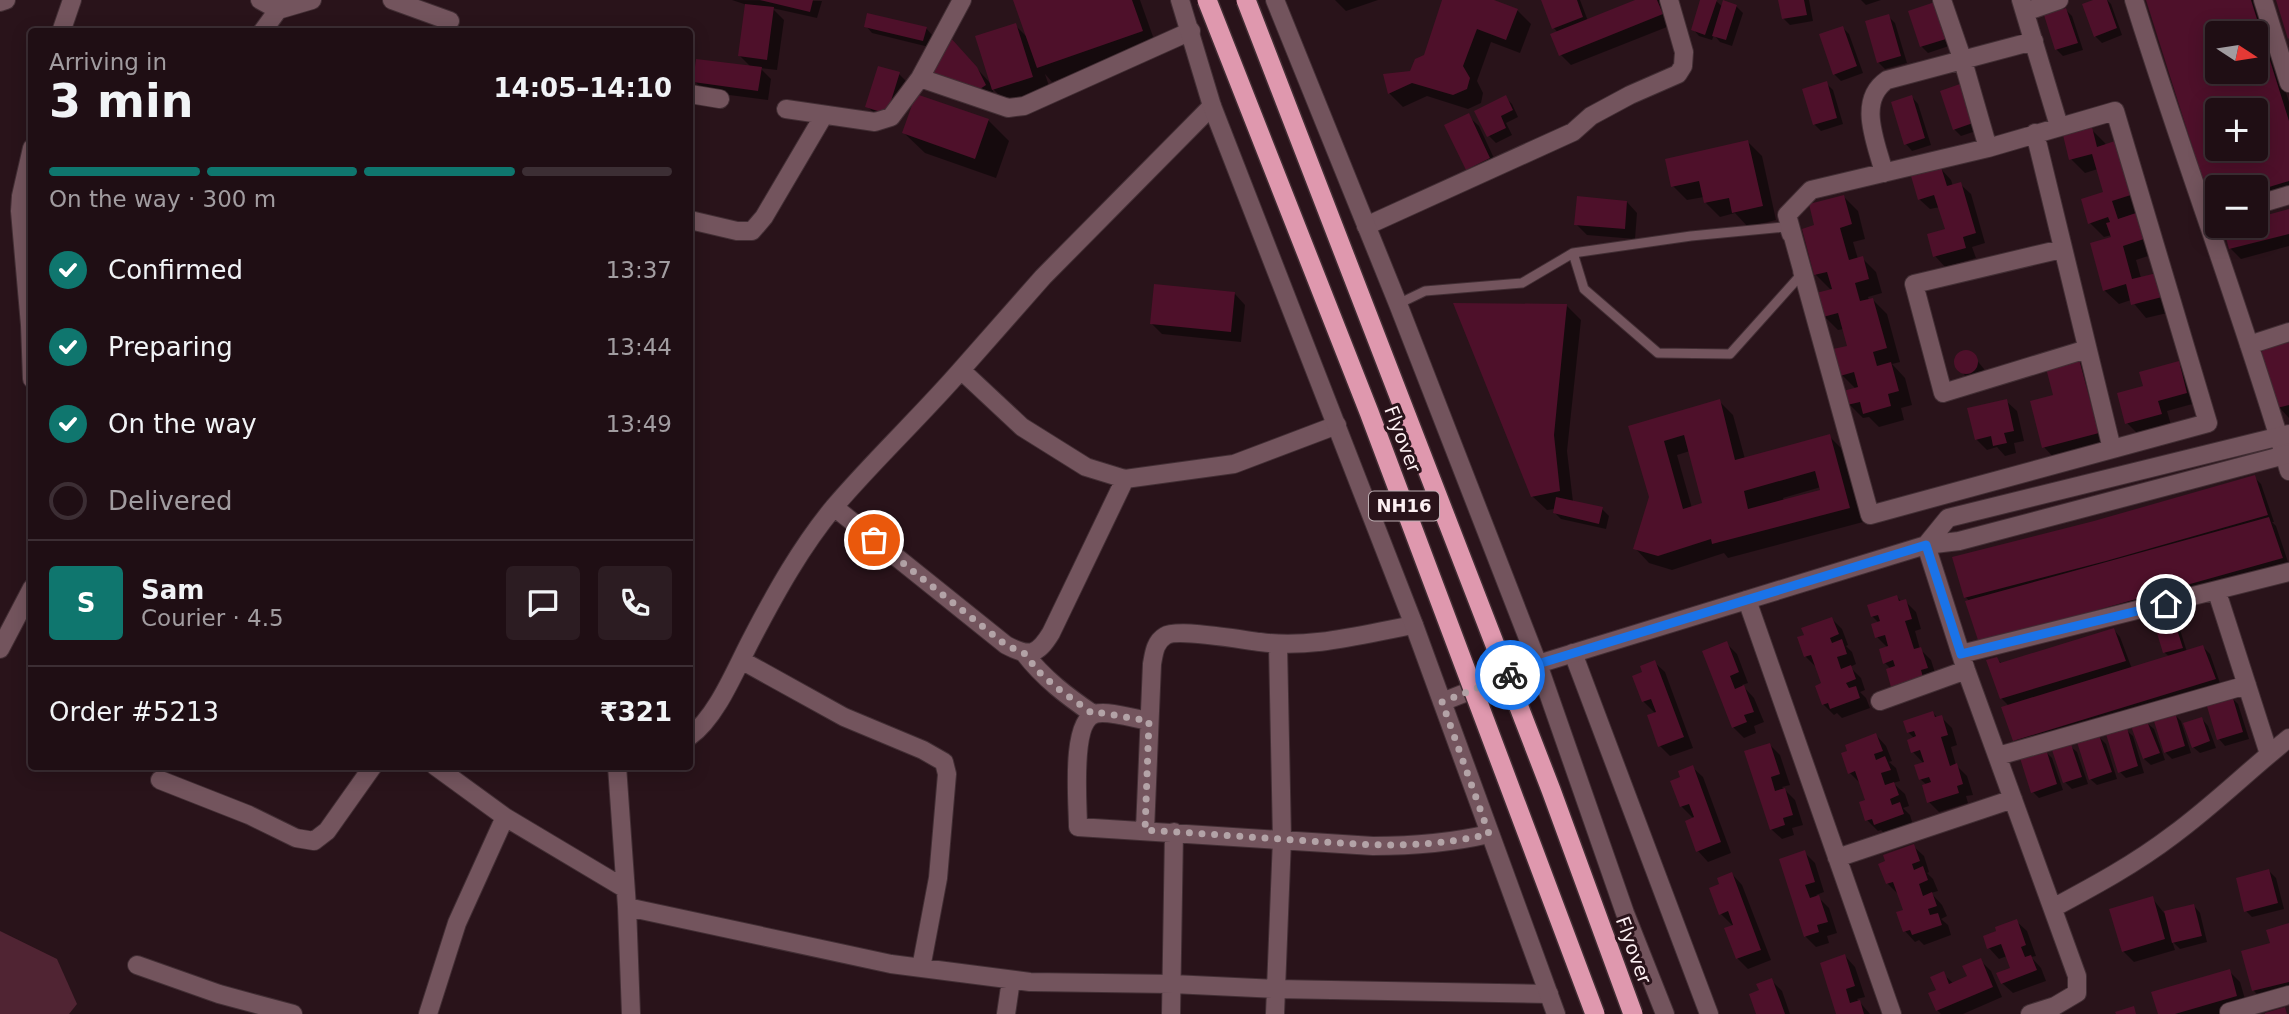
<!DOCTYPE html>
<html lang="en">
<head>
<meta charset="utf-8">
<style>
  body { margin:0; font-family:"DejaVu Sans",sans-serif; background:#2c1c22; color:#f1f3f6; height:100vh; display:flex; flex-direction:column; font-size:26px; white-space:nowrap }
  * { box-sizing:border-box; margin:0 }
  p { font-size:23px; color:#a19ca0 }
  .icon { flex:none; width:38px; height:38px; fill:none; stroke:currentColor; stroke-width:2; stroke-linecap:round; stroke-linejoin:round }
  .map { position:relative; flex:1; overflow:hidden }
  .sheet { position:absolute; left:28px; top:28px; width:665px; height:742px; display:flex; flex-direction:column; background:#1f0e14; border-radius:7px; box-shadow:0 4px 18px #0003,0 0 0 2px #3c2e34 }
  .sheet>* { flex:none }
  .needle { width:46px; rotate:102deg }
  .controls { position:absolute; left:2205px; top:21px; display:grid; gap:14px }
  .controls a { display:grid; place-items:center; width:63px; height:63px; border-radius:7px; background:#1f0e14; box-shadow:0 4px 18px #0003,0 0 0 2px #3c2e34; font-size:35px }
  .pin { position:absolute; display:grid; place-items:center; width:60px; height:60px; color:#fff; margin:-30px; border:4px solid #fff; border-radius:50%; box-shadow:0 2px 7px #0007 }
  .courier { position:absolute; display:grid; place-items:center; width:70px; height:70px; margin:-35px; border:5px solid #1a73e8; border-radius:50%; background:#fff; color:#222; box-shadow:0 2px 9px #0007 }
  .head em { font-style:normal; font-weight:700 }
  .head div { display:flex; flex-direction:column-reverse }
  .head { display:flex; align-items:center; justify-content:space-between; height:119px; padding:0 21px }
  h1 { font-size:46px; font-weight:700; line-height:52px }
  .bar { display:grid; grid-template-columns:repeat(4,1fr); gap:10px 7px; align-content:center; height:84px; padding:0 21px }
  .bar i { height:9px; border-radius:5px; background:#3c2e34 }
  .bar .on { background:#0f766e }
  .bar p { grid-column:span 4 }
  .line { display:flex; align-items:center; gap:18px; padding:0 21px; border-top:2px solid #3c2e34 }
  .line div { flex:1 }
  .round { display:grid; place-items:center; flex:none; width:74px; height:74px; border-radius:7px; background:#2c1c22 }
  ol { padding:0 21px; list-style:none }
  li { display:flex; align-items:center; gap:21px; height:77px }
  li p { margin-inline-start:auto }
  li .icon { padding:7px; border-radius:50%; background:#0f766e; color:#fff; stroke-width:4 }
  li:last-child { color:#a19ca0 }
  li i { width:38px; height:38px; border:4px solid #3c2e34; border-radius:50% }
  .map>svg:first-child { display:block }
</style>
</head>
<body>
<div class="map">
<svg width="2289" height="1014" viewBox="0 0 2289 1014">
  <rect width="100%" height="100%" fill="#29131a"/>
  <path fill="#502433" d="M0 931 57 959 77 1004 69 1014H0Z"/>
  <path fill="#0007" fill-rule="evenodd" d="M732 0 822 1 817 18 772 8 784 20 777 70 760 68 771 79 768 100 706 92 695 82 751 67 740 56 747 5Z
    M1015 0H1140L1156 45 1052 82 1045 74 1053 98 1014 110 992 88 995 96 985 103 959 49 992 85 1015 25 1028 38Z
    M1335 0H1378L1346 11Z
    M1444 0H1489L1517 10 1531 24 1520 53 1491 42 1477 81 1483 93 1481 103 1468 109 1427 96 1403 107 1389 93 1385 76 1412 73 1425 56Z
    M1543 0H1580L1588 21 1640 0H1659L1664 5 1672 25 1571 65 1561 55 1558 33 1554 28Z
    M1702 0 1716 1 1723 7 1736 6 1743 13 1732 46 1720 42 1714 35 1712 40 1699 36 1693 29Z
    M1780 0H1809L1813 21 1790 25 1783 18Z
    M1861 0H1881L1866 5Z
    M2098 0H2107L2111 4 2122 35 2102 43 2095 36Z
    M2148 0H2257L2289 102V194L2256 205V187H2217V210L2212 205ZM2217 33H2256V72H2217ZM2217 110H2256V149H2217Z
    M2066 10 2072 16 2083 50 2063 56 2056 49Z
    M1941 11 1952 45 1928 53 1921 46Z
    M1888 16 1895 23 1907 63 1885 69 1878 62Z
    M866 26 926 28 932 35 929 47 872 33Z
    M1843 28 1849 34 1863 73 1841 81 1834 74Z
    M899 74 906 81 893 120 874 113 867 106Z
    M1826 83 1833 90 1843 124 1821 131 1814 124Z
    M1959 86 1966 93 1979 130 1961 136 1954 129Z
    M1505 97 1512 104 1518 117 1506 123 1512 135 1496 143 1489 136Z
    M1912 97 1918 104 1931 145 1912 151 1906 144Z
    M1468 116 1479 126 1499 169 1478 179 1467 169Z
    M988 120 1009 141 996 178 925 153 904 133Z
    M2091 129 2105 143 2160 252 2136 260 2141 278 2180 310 2146 318 2131 300 2119 304 2104 290 2113 239 2112 235 2104 237 2090 223 2105 193 2098 169 2085 173 2071 159Z
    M1747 141 1762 156 1776 220 1748 227 1735 213 1720 217 1706 203 1704 197 1687 200 1673 186Z
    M1941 169 1951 180 1953 186 1960 184 1971 194 1985 243 1972 247 1976 258 1945 267 1935 256 1947 230 1940 207 1930 209 1919 199Z
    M1844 197 1858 211 1865 239 1853 242 1858 259 1862 258 1876 272 1882 293 1868 297 1869 301 1873 300 1887 314 1900 362 1892 364 1905 378 1912 405 1901 408 1904 420 1879 427 1869 417 1863 418 1849 404 1857 390 1842 375 1849 347 1844 329 1838 330 1824 316 1832 291 1816 275V227Z
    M1627 202 1637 213 1635 239 1587 235 1576 224Z
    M2289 211V246L2241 259 2230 248 2225 227 2256 226V219Z
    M1235 294 1245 305 1241 342 1162 334 1151 323Z
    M1567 306 1581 320 1567 451 1573 502 1602 509 1609 516 1606 529 1561 519 1554 512 1555 509 1547 510 1532 496Z
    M2289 344V418L2279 407Z
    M1962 353H1971L1984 369 1983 373 1968 379 1955 363 1956 359Z
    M2078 361 2089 371 2108 443 2054 458 2044 447 2055 396Z
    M2178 363 2189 374 2196 403 2167 411 2171 425 2138 434 2127 423 2145 387Z
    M1719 401 1733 415 1745 459 1829 436 1843 450 1863 522 1728 558 1724 553 1672 570 1649 563 1635 548 1651 497 1630 427ZM1690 451 1704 504 1692 508 1677 455ZM1821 487 1822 491 1784 501 1783 498Z
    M2006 401 2017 411 2024 441 2014 443 2016 453 2005 456 1997 447 1987 450 1976 439Z
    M2254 477 2261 484 2274 522H2272L2276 526 2289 565 2017 640 1965 597 2122 514Z
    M1897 597 1902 602 1905 601 1916 612 1921 629 1915 631 1920 649 1931 660 1937 679 1904 697 1893 686 1891 669 1885 663 1888 648 1877 637 1879 623 1872 616Z
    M2170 613 2177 620 2187 652 2203 647 2210 654 2221 686 2022 747 2015 740 2009 706 2001 698 1997 659 2002 664 2114 630 2120 637 2132 669 2170 657 2165 653 2156 624 2165 622Z
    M1832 619 1842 629 1848 645 1846 646 1852 652 1856 664 1850 667 1861 678 1865 690 1860 692 1866 698 1870 708 1842 718 1837 713 1834 715 1823 704 1824 684 1816 667 1806 657 1799 638Z
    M1726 643 1737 654 1748 683 1742 685 1754 698 1764 722 1754 726 1756 733 1744 738 1733 727Z
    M1654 662 1665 672 1693 748 1670 756 1660 746 1656 714 1643 701 1645 673Z
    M2231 697 2238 704 2249 739 2225 746 2219 739Z
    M1933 713 1938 718 1941 717 1952 728 1957 745 1951 747 1956 765 1967 776 1973 795 1966 796 1968 803 1939 812 1929 802 1927 785 1920 779 1924 764 1913 752 1909 741 1915 739 1908 732Z
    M2174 714 2181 721 2191 753 2172 759 2164 751Z
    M2202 719 2208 726 2216 748 2200 753 2193 747Z
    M2147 723 2154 729 2165 760 2151 765 2144 759 2133 727Z
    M2126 730 2133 736 2144 773 2126 778 2120 772Z
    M1876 735 1886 746 1892 761 1889 762 1896 768 1900 781 1893 783 1905 794 1909 806 1903 808 1910 815 1913 825 1886 835 1881 830 1878 831 1867 820V801L1861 784 1850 773Z
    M2099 737 2106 744 2117 779 2097 785 2090 779Z
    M1770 745 1780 755 1790 785 1782 787 1795 800 1803 825 1792 828 1794 835 1782 839 1771 829Z
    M2070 746 2077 752 2088 784 2072 789 2065 782Z
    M2045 751 2052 758 2063 790 2039 798 2033 792Z
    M1692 767 1703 777 1731 853 1708 862 1698 851 1694 819 1681 806 1682 778Z
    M1913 846 1924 856 1929 872 1927 873 1933 879 1938 891 1931 893 1942 905 1947 916 1941 919 1948 925 1951 935 1924 945 1919 940 1915 942 1905 931V911L1898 894 1887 883Z
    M1804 852 1815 863 1824 892 1816 895 1829 908 1837 933 1827 936 1829 943 1816 947 1805 936Z
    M2269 871 2276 878 2284 909 2252 917 2246 911Z
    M1732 874 1742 885 1771 960 1748 969 1737 958 1733 926 1721 914 1722 885Z
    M2152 898 2164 913 2194 906 2200 913 2207 942 2180 949 2172 941 2175 950 2134 962 2123 951Z
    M2016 921 2027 931 2036 956 2031 957 2041 968 2046 981 2013 993 2002 983 2012 969 2007 956 1999 959 1989 948 1985 937Z
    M2289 925V994L2264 1001 2254 991 2243 952 2272 944Z
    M1845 956 1855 967 1865 997 1857 999 1870 1014H1838Z
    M1980 960 1991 971 2002 997 1963 1014H1941L1937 1010 1938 991 1943 974 1954 984 1969 977Z
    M2229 971 2240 982 2247 1006 2220 1014H2159Z
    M1771 980 1782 991 1790 1014H1758L1761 991Z"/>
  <path fill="#4e102a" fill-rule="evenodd" d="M760 0H813L810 12Z
    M1013 0H1132L1143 31 1037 68Z
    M1442 0H1494L1518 9 1506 40 1477 29 1463 66 1470 78 1467 89 1453 95 1412 83 1388 94 1383 74 1410 71 1415 59 1424 55Z
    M1541 0H1577L1583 17 1552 29Z
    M1635 0H1657L1663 14 1559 56 1550 34Z
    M1700 0H1717L1705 35 1691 30Z
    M1723 0 1737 5 1726 40 1712 36Z
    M1778 0H1804L1807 15 1782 19Z
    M2093 0H2107L2117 28 2094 37 2082 4Z
    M2146 0H2251L2289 121V181L2256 191V187H2217V204L2211 206ZM2217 33H2256V72H2217ZM2217 110H2256V149H2217Z
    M2276 0H2289V38L2288 39Z
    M1935 2 1946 39 1920 47 1908 11Z
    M745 4 774 7 767 60 738 56Z
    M2066 8 2078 43 2055 50 2044 15Z
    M867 13 927 27 923 41 864 27Z
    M1889 14 1901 56 1877 63 1865 21Z
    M1016 23 1033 77 992 90 975 36Z
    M1843 26 1857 66 1833 75 1819 34Z
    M949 36 977 67 986 85 974 93 929 73Z
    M696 59 762 67 758 91 693 82Z
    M878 66 900 72 887 114 865 107Z
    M1827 81 1837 118 1813 125 1802 89Z
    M1960 84 1973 123 1953 130 1940 91Z
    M916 94 989 119 975 159 902 133Z
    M1506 95 1513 110 1501 116 1506 128 1487 137 1474 111Z
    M1912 95 1925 138 1904 145 1891 102Z
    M1469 113 1490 158 1466 170 1444 125Z
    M2092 127 2097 147 2118 140 2134 194 2112 201 2118 219 2139 212 2147 238 2123 246 2132 279 2161 272 2166 296 2131 305 2126 284 2103 291 2090 243 2111 237 2106 223 2110 222 2108 217 2088 224 2081 199 2103 192 2092 154 2069 160 2063 135Z
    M1748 140 1763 206 1732 213 1729 198 1704 203 1699 181 1671 187 1665 159Z
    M1941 167 1947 186 1961 182 1976 233 1963 237 1966 248 1933 257 1927 234 1945 229 1934 195 1918 200 1911 176Z
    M1844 195 1852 224 1840 228 1849 260 1863 256 1869 279 1855 283 1860 301 1873 298 1887 348 1873 352 1877 366 1891 362 1899 391 1888 394 1891 406 1863 414 1860 402 1847 405 1843 391 1858 387 1854 372 1840 376 1833 349 1847 346 1838 313 1823 317 1816 293 1832 289 1827 272 1814 275 1802 229 1814 225 1809 204Z
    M1577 196 1627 201 1625 229 1574 225Z
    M2289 209V234L2229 249 2223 226H2256V218Z
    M1154 284 1235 292 1231 332 1150 324Z
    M1453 303 1567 304 1554 435 1560 491 1531 497Z
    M2289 342V405L2277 408 2261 350Z
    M1954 362a12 12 0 1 1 24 0a12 12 0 1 1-24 0Z
    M2079 359 2099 433 2042 448 2030 401 2053 395 2046 368Z
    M2179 361 2187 393 2158 401 2162 414 2125 424 2117 393 2143 386 2139 372Z
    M1720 399 1735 460 1830 434 1850 508 1712 544 1711 539 1658 556 1633 549 1649 497 1628 426ZM1684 435 1702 503 1683 509 1664 441ZM1815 471 1820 490 1748 509 1744 491Z
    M2007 399 2014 431 2004 433 2007 443 1993 446 1991 436 1975 440 1967 408Z
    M2255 475 2268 515 2106 561 1964 598 1952 557 2094 521Z
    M1556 497 1603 507 1599 524 1553 513Z
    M2269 517 2283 558 1979 643 1965 601Z
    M1897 595 1899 601 1906 599 1912 619 1905 621 1914 649 1921 647 1928 668 1921 670 1923 677 1891 687 1886 669 1895 666 1893 660 1883 664 1879 649 1888 646 1885 635 1875 638 1871 624 1880 621 1878 615 1871 617 1867 605Z
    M2171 611 2183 648 2163 653 2154 623 2163 621 2161 614Z
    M1832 617 1839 634 1830 638 1832 643 1842 639 1847 654 1837 657 1841 669 1851 665 1856 679 1846 683 1849 688 1856 686 1860 698 1830 709 1828 703 1822 705 1815 686 1821 683 1811 655 1804 657 1797 637 1804 635 1801 628Z
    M2114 628 2126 661 2000 699 1986 660 1997 657 2000 663Z
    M1727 641 1739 672 1730 676 1735 689 1744 685 1754 712 1744 715 1747 722 1732 728 1702 651Z
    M2203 645 2216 679 2013 741 2001 707Z
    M1655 660 1684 737 1658 747 1647 715 1656 712 1651 699 1642 702 1632 676 1642 672 1640 666Z
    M2232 695 2243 732 2217 740 2206 703Z
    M1933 711 1935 717 1942 715 1948 735 1941 737 1950 766 1957 763 1963 784 1957 786 1959 793 1927 803 1922 785 1931 782 1929 777 1919 780 1914 765 1924 762 1920 750 1911 753 1907 740 1916 736 1914 731 1907 733 1903 721Z
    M2175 712 2185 746 2164 753 2153 718Z
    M2202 717 2210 741 2192 748 2183 723Z
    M2147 721 2160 753 2143 759 2131 726Z
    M2127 728 2138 766 2118 773 2106 734Z
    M1876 733 1883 751 1874 754 1876 760 1885 756 1891 770 1881 773 1885 785 1894 782 1899 795 1890 799 1892 805 1900 802 1904 814 1874 825 1872 819 1865 821 1859 802 1865 800 1855 771 1848 774 1841 753 1847 751 1845 745Z
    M2099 735 2112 772 2089 780 2077 742Z
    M1770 743 1780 774 1771 777 1775 791 1785 788 1793 815 1783 818 1785 825 1770 830 1744 751Z
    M2071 744 2082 777 2063 783 2052 750Z
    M2046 749 2057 784 2031 793 2020 758Z
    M1693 765 1721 842 1696 852 1685 821 1694 817 1689 804 1680 807 1670 781 1680 777 1678 771Z
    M1914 844 1920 861 1912 864 1914 870 1923 866 1928 880 1919 884 1923 896 1932 892 1937 906 1928 909 1930 915 1938 913 1942 925 1912 935 1910 930 1903 932 1896 912 1903 910 1893 882 1886 884 1878 864 1885 861 1883 855Z
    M1805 850 1815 882 1805 885 1810 898 1819 895 1828 922 1817 925 1819 932 1804 937 1779 859Z
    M2269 869 2278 903 2244 912 2236 878Z
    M1732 872 1761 950 1736 959 1724 928 1733 925 1728 911 1719 915 1709 888 1719 884 1717 878Z
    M2153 896 2165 939 2122 952 2109 909Z
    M2194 904 2202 936 2172 943 2164 911Z
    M2017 919 2026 945 2021 947 2025 957 2031 955 2037 970 2001 984 1996 973 2010 968 2001 944 1987 949 1983 936 1996 931 1995 927Z
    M2289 923V982L2252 991 2241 951 2270 943 2266 930Z
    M1845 954 1855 986 1846 989 1850 1003 1860 1000 1864 1014H1836L1820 963Z
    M1981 958 1993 987 1936 1011 1928 993 1936 990 1930 977 1944 971 1949 984 1967 976 1962 966Z
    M2230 969 2237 996 2175 1014H2158L2151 992Z
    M1772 978 1785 1014H1756L1749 994 1759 990 1756 984Z
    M2134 1006 2136 1014H2116L2115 1012Z
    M2285 1007 2287 1014H2265V1013Z"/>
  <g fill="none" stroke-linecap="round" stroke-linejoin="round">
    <defs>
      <path id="service" d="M1573 253 1584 289 1658 353 1730 354 1799 277 1798 273
        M1398 304 1425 291 1522 283 1573 253 1691 236 1784 227 1787 236"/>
      <path id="minor" d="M260 0 278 10 312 0
        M392 0 450 21
        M1942 0 1963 61 1988 148 1811 190 1787 215 1870 515 2208 423 2115 111 1988 148
        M2021 0 2059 126
        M2134 0C2183 158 2242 312 2289 471
        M2263 0 2289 83
        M0 2 6 0
        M2025 12 2059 0
        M61 32 72 0
        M262 32 278 10
        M920 78 1008 108 1024 106 1191 31
        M690 94 720 99
        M786 109 875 122 891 117 920 78 962 0
        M2035 133 2112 449
        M32 148 21 196 20 211 30 325 32 379
        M1884 173C1877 144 1856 101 1887 80L2034 41
        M2256 205 2289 195
        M690 220 737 231H752L764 217 824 115
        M1366 226 1573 132 1591 116 1630 95 1678 74 1683 66 1684 52 1669 0
        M2062 249 1914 284 1943 393 2087 349
        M2249 345 2289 332
        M961 370 1043 277 1212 106
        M834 507 1006 645C1029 657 1037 656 1051 633L1125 479
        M1926 545 1966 670 2077 976V993L2055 1006 2030 1014
        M2217 592 2269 754
        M1747 600 1892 1014
        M0 649 32 588
        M1024 653C1044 679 1067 696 1093 714
        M1573 653 1709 1014
        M1961 654 2289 572
        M741 660 844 717 923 750 944 762 947 774 938 878 921 968
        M1880 701 1966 670
        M1149 721C1136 719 1107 710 1095 714 1070 722 1078 803 1078 827L1373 846C1413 846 1450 843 1489 834
        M690 736C717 717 736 668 752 638 776 592 801 547 834 507 874 460 920 417 961 370L1022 427 1086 467 1125 479 1234 464 1337 425
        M1998 756 2247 685
        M435 766 505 817 624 888
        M617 766 627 907 631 1014
        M160 780 249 815 296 838 314 841 327 831 373 766
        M1145 830 1152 664C1154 653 1155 642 1165 636 1177 628 1243 640 1260 642 1312 649 1363 634 1414 625
        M1837 858 2013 799
        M627 907 891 964 1030 982 1172 984 1276 989 1549 994
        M2053 908C2094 886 2135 864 2173 835 2214 805 2250 769 2289 738
        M137 965 219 994 293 1014
        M2229 1012 2289 995
        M428 1014 457 923 505 817
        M1006 1014 1011 980
        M1171 1014 1174 832
        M1275 1014 1282 839 1278 645"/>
      <path id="tertiary" d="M1180 0 1212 106 1414 625 1556 1014
        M1275 0 1398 304 1538 664 1625 913 1665 1014
        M1926 545 1948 518 2289 434
        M1442 702 1538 664 1926 545 1959 541 2289 454"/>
    </defs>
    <use href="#service" stroke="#422e34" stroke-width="11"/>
    <use href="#minor" stroke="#422e34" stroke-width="20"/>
    <use href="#tertiary" stroke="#422e34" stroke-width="20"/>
    <use href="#service" stroke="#73545d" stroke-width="9"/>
    <use href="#minor" stroke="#73545d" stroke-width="18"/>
    <use href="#tertiary" stroke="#73545d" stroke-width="18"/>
    <defs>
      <path id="trunk-bridge" d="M1207 0 1369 412 1595 1014
        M1246 0 1551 790 1633 1014"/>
    </defs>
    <use href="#trunk-bridge" stroke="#422e34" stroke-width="22" stroke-linecap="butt"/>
    <use href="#trunk-bridge" stroke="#df98ae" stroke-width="19"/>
  </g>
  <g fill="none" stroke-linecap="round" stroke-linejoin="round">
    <path stroke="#b3a3a7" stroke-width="7" stroke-dasharray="0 12.6" d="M874 540 1006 645 1024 653 1039 672 1056 687 1093 714 1102 713 1149 721 1145 830C1195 833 1246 837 1296 840 1365 845 1421 850 1489 834L1442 702 1510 675"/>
    <path stroke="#1a73e8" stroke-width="9" d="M1510 675 1538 664 1926 545 1961 654 2166 604"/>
  </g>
  <g text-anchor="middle" stroke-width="6" stroke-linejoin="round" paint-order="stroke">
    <rect fill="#29131a" stroke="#bdaeb2" stroke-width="2" x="1369" y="491.5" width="70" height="29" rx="5"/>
    <g font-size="18" font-weight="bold" fill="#fdf0f3">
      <text x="1404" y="512">NH16</text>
    </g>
    <g font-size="19" fill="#fdf0f3" stroke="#29131a">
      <text transform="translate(1403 439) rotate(69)" y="7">Flyover</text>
      <text transform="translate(1634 950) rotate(70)" y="7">Flyover</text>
    </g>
  </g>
</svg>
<div class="controls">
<a><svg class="needle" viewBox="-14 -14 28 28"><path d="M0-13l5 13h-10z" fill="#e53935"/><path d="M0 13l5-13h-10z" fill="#a19ca0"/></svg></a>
<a>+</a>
<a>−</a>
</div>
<div class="pin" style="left:874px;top:540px;background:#ea580c"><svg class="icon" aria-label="bag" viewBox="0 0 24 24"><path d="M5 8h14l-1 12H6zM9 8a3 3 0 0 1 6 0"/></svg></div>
<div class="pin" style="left:2166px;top:604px;background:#1f2937"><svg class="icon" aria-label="home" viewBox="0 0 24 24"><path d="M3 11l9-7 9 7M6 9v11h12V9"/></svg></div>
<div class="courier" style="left:1510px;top:675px"><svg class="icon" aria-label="bike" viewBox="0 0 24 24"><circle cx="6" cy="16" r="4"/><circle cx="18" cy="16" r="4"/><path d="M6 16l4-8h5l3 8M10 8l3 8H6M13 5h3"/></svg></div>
<section class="sheet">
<div class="head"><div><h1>3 min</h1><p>Arriving in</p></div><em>14:05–14:10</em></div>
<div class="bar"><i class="on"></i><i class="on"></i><i class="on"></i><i></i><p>On the way · 300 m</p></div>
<ol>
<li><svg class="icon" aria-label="check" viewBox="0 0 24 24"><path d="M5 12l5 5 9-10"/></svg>Confirmed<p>13:37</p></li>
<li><svg class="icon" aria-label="check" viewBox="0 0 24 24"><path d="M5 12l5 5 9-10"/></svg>Preparing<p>13:44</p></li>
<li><svg class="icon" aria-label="check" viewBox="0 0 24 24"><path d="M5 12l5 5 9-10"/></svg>On the way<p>13:49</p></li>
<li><i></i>Delivered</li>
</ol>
<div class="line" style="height:126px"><b class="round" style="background:#0f766e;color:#fff">S</b><div><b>Sam</b><p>Courier · 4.5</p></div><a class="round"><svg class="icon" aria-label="chat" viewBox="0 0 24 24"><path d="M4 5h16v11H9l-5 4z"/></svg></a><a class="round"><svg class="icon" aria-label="phone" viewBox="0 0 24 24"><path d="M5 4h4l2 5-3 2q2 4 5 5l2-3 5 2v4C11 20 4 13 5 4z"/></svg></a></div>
<div class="line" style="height:91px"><div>Order #5213</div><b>₹321</b></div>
</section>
</div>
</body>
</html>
